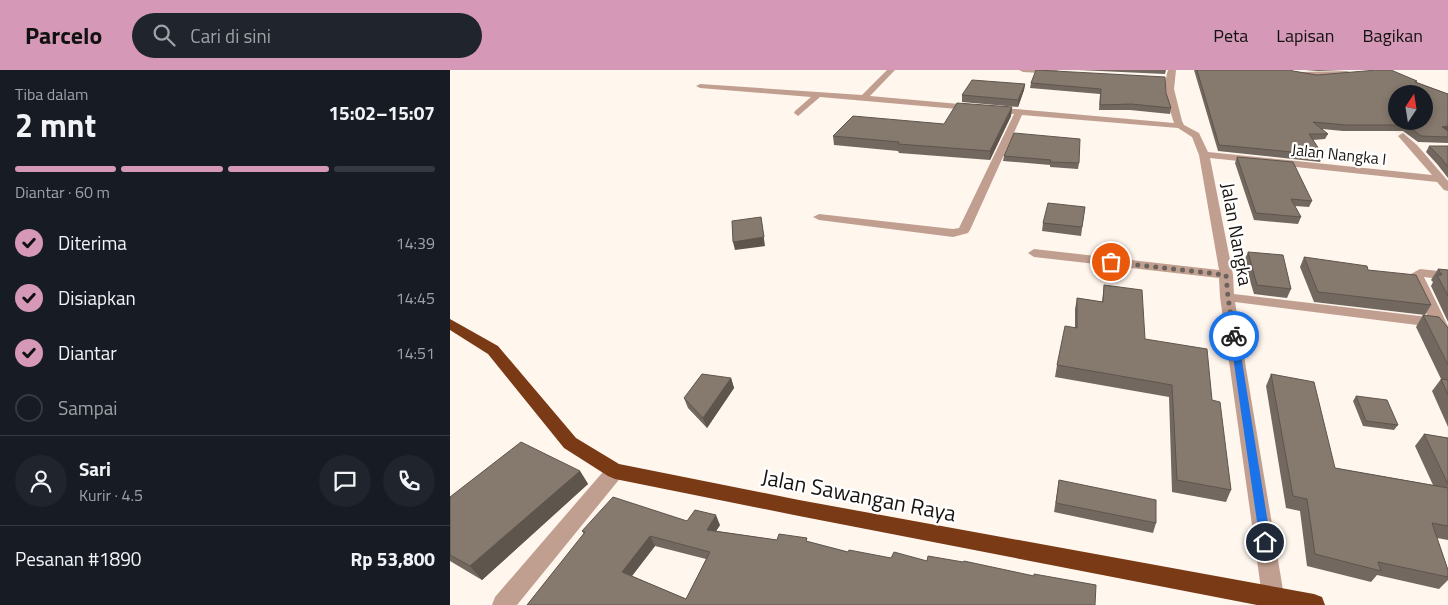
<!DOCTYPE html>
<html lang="id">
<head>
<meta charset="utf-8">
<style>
  body { margin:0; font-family:"Titillium Web",sans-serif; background:#20242c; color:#f1f3f6; height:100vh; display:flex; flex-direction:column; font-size:19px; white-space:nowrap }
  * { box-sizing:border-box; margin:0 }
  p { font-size:16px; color:#9ea1a6 }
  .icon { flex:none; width:28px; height:28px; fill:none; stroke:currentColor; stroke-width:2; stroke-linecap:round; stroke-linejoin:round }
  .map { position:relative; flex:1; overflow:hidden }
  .details { display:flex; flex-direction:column; background:#171b24; width:450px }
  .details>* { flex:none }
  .needle { width:32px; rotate:12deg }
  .controls { position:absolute; left:938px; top:15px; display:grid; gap:10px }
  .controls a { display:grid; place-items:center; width:45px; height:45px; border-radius:50%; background:#171b24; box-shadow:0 2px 8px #0003; font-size:25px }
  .pin { position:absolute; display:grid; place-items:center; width:42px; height:42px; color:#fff; margin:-21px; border:2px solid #fff; border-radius:50%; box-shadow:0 1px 5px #0007 }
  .courier { position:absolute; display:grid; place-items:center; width:50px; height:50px; margin:-25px; border:4px solid #1a73e8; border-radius:50%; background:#fff; color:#222; box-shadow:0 1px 6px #0007 }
  .summary em { font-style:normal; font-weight:700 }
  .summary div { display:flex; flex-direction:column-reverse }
  .summary { display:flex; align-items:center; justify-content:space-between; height:85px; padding:0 15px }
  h1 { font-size:32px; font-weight:700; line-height:38px }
  .bar { display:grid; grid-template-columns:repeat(4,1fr); gap:8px 5px; align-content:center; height:60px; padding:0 15px }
  .bar i { height:6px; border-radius:4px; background:#363941 }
  .bar .selected { background:#d598b7 }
  .bar p { grid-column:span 4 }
  .line { display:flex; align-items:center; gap:12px; padding:0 15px; border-top:1px solid #363941 }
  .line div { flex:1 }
  .round { display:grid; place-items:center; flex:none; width:52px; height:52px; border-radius:26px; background:#20242c }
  ol { padding:0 15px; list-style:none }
  li { display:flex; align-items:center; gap:15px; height:55px }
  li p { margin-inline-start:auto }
  li .icon { padding:5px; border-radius:50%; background:#d598b7; color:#111; stroke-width:4 }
  li:last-child { color:#9ea1a6 }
  li i { width:28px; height:28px; border:2px solid #363941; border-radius:50% }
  header { display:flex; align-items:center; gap:30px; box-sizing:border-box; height:70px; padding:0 25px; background:#d598b7; color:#111 }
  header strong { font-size:24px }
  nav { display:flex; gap:28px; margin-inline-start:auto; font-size:18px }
  .search { width:350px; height:45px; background:#20242c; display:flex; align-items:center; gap:12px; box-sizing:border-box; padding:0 18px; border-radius:28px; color:#9ea1a6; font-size:19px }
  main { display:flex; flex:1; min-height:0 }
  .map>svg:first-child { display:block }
</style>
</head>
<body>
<header>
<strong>Parcelo</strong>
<div class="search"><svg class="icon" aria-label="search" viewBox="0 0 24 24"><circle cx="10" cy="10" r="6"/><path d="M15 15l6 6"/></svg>Cari di sini</div>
<nav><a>Peta</a><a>Lapisan</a><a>Bagikan</a></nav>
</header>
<main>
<section class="details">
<div class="summary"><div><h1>2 mnt</h1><p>Tiba dalam</p></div><em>15:02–15:07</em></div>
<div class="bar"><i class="selected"></i><i class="selected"></i><i class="selected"></i><i></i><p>Diantar · 60 m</p></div>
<ol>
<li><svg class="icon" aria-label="check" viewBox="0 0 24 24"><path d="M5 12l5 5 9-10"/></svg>Diterima<p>14:39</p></li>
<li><svg class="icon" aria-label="check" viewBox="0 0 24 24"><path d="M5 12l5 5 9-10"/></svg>Disiapkan<p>14:45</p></li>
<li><svg class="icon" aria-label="check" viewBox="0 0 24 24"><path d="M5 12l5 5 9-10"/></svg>Diantar<p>14:51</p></li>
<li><i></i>Sampai</li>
</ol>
<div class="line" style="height:90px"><a class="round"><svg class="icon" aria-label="person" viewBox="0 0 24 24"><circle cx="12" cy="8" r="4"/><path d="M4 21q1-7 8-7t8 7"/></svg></a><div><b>Sari</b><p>Kurir · 4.5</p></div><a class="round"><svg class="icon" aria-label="chat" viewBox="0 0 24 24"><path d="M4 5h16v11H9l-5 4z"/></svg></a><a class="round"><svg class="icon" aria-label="phone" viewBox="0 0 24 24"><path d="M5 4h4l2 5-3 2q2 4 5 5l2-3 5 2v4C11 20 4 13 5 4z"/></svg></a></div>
<div class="line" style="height:65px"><div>Pesanan #1890</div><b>Rp 53,800</b></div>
</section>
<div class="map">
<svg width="998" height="535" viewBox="0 0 998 535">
  <rect width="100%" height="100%" fill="#fff6ee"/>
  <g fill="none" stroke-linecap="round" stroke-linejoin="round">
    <path fill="#c19f90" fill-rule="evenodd" d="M437 0H445L420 26 724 53C719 37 712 17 718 0H726L724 19 732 51 734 55 749 63 758 82 982 105 948 66 953 63 967 75 998 111V121L994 120 987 112 760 88 783 205 784 224 978 247 959 205 970 199 998 202V210L974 207 998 256V272L993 270 983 257 785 232 834 526 831 534H815L812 526 770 227 769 208 584 187 578 183 584 179 769 200 749 85 742 67 728 58 572 45 520 160 518 163 503 167 369 150 363 147 369 144 503 159 509 158 564 44 370 27 348 46 344 43 345 41 361 27 250 18 246 16 250 14 412 25Z
      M569 0H607L610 2 606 4 573 2Z
      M833 0 850 2 897 1 901 3 897 5 850 6Z
      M165 393 172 396 174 401 172 406 67 535H42L45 527 158 396Z"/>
    <path fill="#7a3a16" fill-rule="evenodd" d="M0 249 48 276 126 368 169 394 349 430 864 524 872 527 875 535H807L349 446 165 409 158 406 114 378 38 284 0 260Z"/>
  </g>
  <path fill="#73685f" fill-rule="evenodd" d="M628 0H716L715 4Z
    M744 0H841L843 1 867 5 967 11 966 12 998 24V73L968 72 953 61H893L872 59 878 64 875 69 863 70 873 85 870 92 768 81Z
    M855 0H895L868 1Z
    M581 13 716 23 721 38 720 44 680 40H649L650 24 580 18Z
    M575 14 574 20 568 37 512 32V25Z
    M562 37 561 46 540 90 449 83 448 81 384 75 383 66 494 54Z
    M564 63 629 93 628 99 600 97V95L553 91 554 86Z
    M979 76H998V108L987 94 976 82Z
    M787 87 862 131 859 137 845 136 851 147 848 154 804 150 785 93Z
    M635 137 631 166 592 161 593 153Z
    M798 182 841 219 837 228 804 224 794 191Z
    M854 187 918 200 981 235 975 245 864 232 850 197Z
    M988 199 998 200V252L981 216 983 212 981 210Z
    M654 215 695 269 762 330 781 420 776 432 722 422 719 327 605 307 607 295 625 258V239L627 228 652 232Z
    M973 245 998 258V357L982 321 991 309 966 257Z
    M821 304 885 398 983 415 965 376 974 364 998 368V470L987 468 998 500V510L989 519 927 505 921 512 857 496 850 441 836 438 816 316Z
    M281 308 284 318 257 358 238 338 234 328Z
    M906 326 948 355 944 360 913 356 903 331Z
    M130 401 138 414 32 510 0 491V427Z
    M609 410 706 453 703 463 604 442Z
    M237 451 270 455 266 461 327 470 358 472 398 482 441 488 477 491 646 515 77 535 134 464 132 461ZM205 476 256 489 236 529 182 506Z"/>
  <path fill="#5e554d" d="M575 14 574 20 568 37V30Z
    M562 37 561 46 540 90V81Z
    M998 56V61L992 57Z
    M311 147 315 176 285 180 283 172Z
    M281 308 284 318 257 358 253 348Z
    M130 401 138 414 32 510 20 496Z
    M266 445 270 455 261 469 257 460Z
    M200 466 205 476 178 511 172 502Z"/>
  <path fill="#86796e" stroke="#5e554d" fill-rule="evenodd" d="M586 0 715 7 716 23 721 38 681 34 650 35 651 19 581 13Z
    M747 0H841L843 1 867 5 927 0H941L967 11 965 12 998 24V56L992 57 998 61V67L971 66 956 55H896L863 52 878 64H859L873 85 769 75ZM946 24H974V51H946Z
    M522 10 575 14 568 30 512 25Z
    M507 33 562 37 540 81 448 74 449 72 383 66 403 46 494 54Z
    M564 63 630 69 629 93 600 92 601 90 554 86Z
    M979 76H998V97L991 88Z
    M787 87 843 92 862 131 841 129 851 147 806 143Z
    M598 133 635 137 632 157 593 153Z
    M311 147 314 167 283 172 282 151Z
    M798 182 833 185 841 219 807 215Z
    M854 187 917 196 918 200 966 205 981 235 868 222Z
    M988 199 998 200V226L987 205H992Z
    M654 215 692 220 695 269 757 279 762 330 770 332 781 420 727 410 722 315 607 295 615 256 627 258V228L653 232Z
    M973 245 989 247 998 258V295Z
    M252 304 281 308 253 348 234 328Z
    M821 304 864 312 885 398 998 418V456L982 453 998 500V507L928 492 931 501 865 484 857 429 843 426Z
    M991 309 998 310V325Z
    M906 326 937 330 948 355 916 351Z
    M974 364 998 368V414Z
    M71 372 130 401 20 496 0 485V427Z
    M609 410 706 430V453L606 433Z
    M163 427 237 451 245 440 266 445 257 460 327 470 329 464 357 468 356 471 398 482 399 480 441 488 444 482 477 491 478 486 513 492 514 491 584 506V504L646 515 645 535H77L135 462 132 461ZM200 466 260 482 236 529 172 502Z"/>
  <path fill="#1a73e8" d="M784 264 788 266 821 472 819 475 815 477 811 475 810 472 780 266Z"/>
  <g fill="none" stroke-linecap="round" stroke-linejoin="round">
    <path stroke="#6a635d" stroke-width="5" stroke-dasharray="0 9" d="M661 192 776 205 778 227 784 266"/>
  </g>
  <g text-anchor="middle" stroke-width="4.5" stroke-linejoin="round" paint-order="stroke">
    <g font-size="16" fill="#19140f" stroke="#fff">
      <text transform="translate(889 84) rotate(6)" y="6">Jalan Nangka I</text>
    </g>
    <g font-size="19" fill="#19140f" stroke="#fff">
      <text transform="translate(787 164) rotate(80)" y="7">Jalan Nangka</text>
    </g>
    <g font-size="22" fill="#19140f" stroke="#fff">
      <text transform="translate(409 425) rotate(11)" y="8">Jalan Sawangan Raya</text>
    </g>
  </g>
</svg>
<div class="controls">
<a><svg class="needle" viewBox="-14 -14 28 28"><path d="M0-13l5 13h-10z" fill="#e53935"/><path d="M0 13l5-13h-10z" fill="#9ea1a6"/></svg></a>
</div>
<div class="pin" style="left:661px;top:192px;background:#ea580c"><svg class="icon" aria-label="bag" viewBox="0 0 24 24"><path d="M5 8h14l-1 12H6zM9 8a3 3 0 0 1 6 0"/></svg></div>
<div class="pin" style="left:815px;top:472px;background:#1f2937"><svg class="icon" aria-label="home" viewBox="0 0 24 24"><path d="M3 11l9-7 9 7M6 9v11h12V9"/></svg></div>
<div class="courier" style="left:784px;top:266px"><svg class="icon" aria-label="bike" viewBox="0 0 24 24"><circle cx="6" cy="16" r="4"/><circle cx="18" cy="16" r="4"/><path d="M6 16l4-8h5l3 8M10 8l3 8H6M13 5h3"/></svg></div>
</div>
</main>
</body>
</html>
